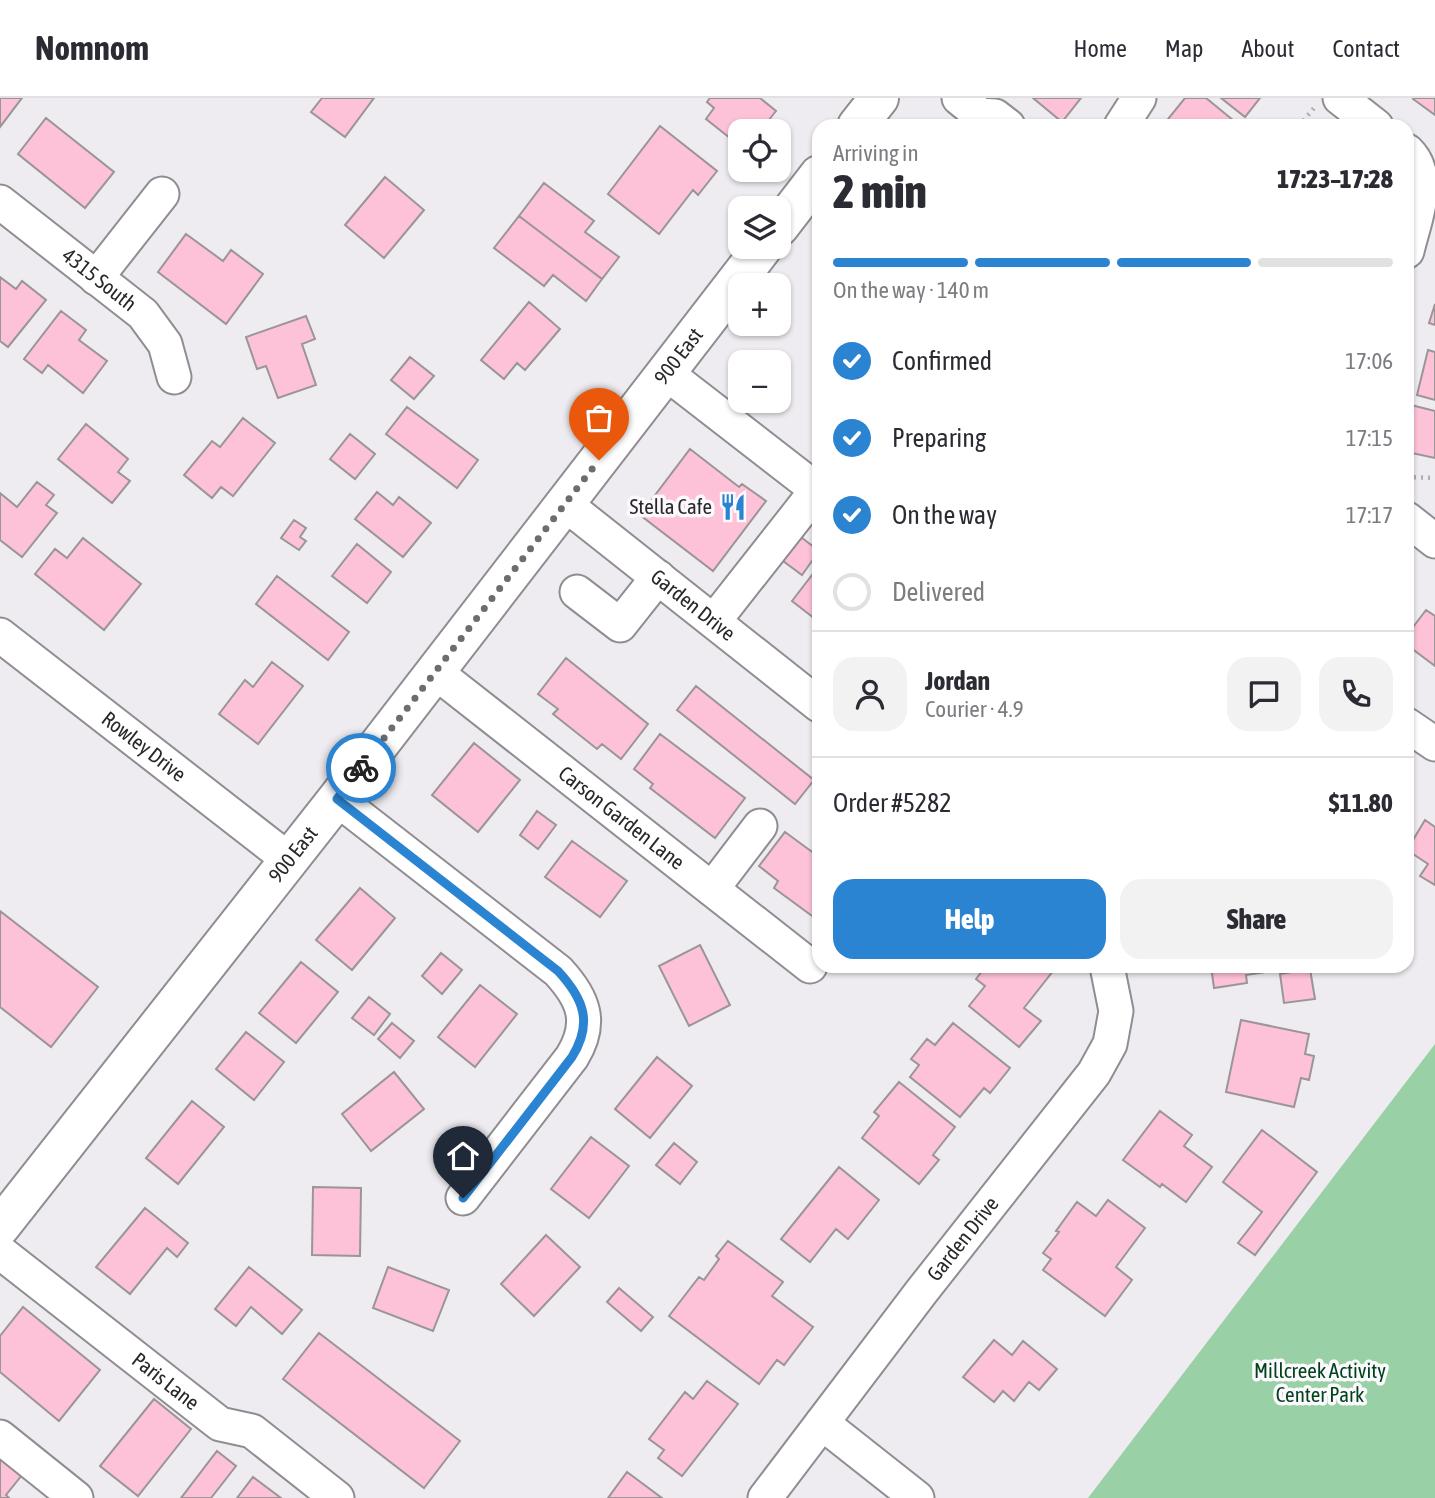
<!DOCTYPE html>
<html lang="en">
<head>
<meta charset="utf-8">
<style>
  body { margin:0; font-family:"Asap Condensed",sans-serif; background:#f2f2f3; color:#2b2b33; height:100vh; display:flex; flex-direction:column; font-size:26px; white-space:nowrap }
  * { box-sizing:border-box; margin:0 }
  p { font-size:23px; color:#7c7c81 }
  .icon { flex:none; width:38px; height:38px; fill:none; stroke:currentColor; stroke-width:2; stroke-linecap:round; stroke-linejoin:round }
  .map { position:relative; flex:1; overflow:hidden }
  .panel { position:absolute; left:812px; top:21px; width:602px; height:854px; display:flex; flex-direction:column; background:#fff; border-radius:21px; box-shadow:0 2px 5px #0004 }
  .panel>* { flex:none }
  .tools { position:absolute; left:728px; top:21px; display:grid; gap:14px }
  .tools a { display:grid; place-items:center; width:63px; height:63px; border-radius:14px; background:#fff; box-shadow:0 2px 5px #0004; font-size:35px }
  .pin { position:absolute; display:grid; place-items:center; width:60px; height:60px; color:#fff; margin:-72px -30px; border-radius:50% 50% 50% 0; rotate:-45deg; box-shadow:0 0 7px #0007 }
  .pin .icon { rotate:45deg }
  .courier { position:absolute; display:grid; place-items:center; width:70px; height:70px; margin:-35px; border:5px solid #2b84d1; border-radius:50%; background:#fff; color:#222; box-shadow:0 2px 9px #0007 }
  .summary em { font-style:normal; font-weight:800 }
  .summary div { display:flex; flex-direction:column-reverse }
  .summary { display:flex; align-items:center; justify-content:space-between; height:119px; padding:0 21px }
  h1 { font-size:46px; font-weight:800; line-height:52px }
  .bar { display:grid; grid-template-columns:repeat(4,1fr); gap:10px 7px; align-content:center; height:84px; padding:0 21px }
  .bar i { height:9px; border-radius:5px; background:#e1e1e2 }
  .bar .on { background:#2b84d1 }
  .bar p { grid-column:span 4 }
  .line { display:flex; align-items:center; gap:18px; padding:0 21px; border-top:2px solid #e1e1e2 }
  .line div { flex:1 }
  .round { display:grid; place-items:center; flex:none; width:74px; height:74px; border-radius:21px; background:#f2f2f3 }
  ol { padding:0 21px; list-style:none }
  li { display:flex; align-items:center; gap:21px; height:77px }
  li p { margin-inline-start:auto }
  li .icon { padding:7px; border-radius:50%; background:#2b84d1; color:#fff; stroke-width:4 }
  li:last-child { color:#7c7c81 }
  li i { width:38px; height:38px; border:4px solid #e1e1e2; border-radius:50% }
  .primary-button { display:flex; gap:14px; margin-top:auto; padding:14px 21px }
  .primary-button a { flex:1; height:80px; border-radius:21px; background:#2b84d1; color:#fff; font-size:28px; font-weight:800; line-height:80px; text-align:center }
  .primary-button a+a { background:#f2f2f3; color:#2b2b33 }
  header { display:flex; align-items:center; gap:42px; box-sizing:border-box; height:98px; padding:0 35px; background:#fff; border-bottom:2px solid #e1e1e2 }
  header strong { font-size:33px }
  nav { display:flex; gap:38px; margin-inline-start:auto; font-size:24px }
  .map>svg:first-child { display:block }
</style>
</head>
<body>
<header>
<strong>Nomnom</strong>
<nav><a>Home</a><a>Map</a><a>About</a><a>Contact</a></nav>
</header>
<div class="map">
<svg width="1435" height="1400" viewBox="0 0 1435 1400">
  <rect width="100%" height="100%" fill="#eeecf0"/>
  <path fill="#9ad0a5" d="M1435 946V1400H1088Z"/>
  <path fill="#fdc2d7" stroke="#9a9596" stroke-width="2" d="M0 0H22L0 29Z
    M322 0H374L345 39 311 14Z
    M710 0H760L776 13 760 33H740V48L706 21 714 10 707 4Z
    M1033 0H1081L1062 24Z
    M1185 0H1206L1239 27 1177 28 1168 21Z
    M1221 0H1260L1245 19Z
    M1414 0H1435V17L1413 1Z
    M46 20 114 74 85 110 18 56Z
    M660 28 717 73 698 97 693 92 659 136 608 96Z
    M385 79 424 112 384 160 345 127Z
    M544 85 594 123 585 134 619 159 602 181 519 118Z
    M519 118 602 181 586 203 553 177 544 188 494 150Z
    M186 136 223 163 231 152 263 176 226 226 158 174Z
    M0 179 16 191 22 183 46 202 8 249 0 243Z
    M529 204 560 231 525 272 517 265 504 281 481 262Z
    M1435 206V227L1429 225Z
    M61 213 86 232 79 242 107 263 83 295 48 267 42 275 24 261Z
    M306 218 315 241 302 246 316 287 278 300 266 268 257 271 246 239Z
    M1428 252 1435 254V302L1417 297Z
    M410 259 434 278 414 301 391 282Z
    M1411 307 1435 313V360L1407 354V324Z
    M407 309 478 362 457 390 386 336Z
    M243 320 275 345 233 398 221 389 212 400 184 377 212 343 220 349Z
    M86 326 128 361 118 374 130 383 112 405 58 361Z
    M350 336 375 356 355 381 330 361Z
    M690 351 739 389 742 386 766 403 713 473 640 417Z
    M37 384 54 397 46 407 57 415 22 459 0 442V395L17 409Z
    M377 394 393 407 399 399 431 425 403 459 355 421Z
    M294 422 306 430 300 439 306 443 299 452 281 440Z
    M797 436 819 453 802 477 779 460Z
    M83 440 141 486 104 532 35 476 55 451 67 460Z
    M357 446 391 474 367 505 332 478Z
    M819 468V524L792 503Z
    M277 478 349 534 328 562 256 506Z
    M1426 512 1435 518V568L1407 547V537Z
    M566 560 648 626 621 661 602 646 597 651 553 616 558 611 538 596Z
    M272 564 303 588 258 646 219 616 245 582 253 589Z
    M696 588 814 682 795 706 677 612Z
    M660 636 745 700 715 740 650 690 653 686 634 671Z
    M474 645 520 682 478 734 432 697Z
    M537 713 556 727 538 751 520 737Z
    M1425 722 1435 729V787L1420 778 1428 766 1407 752Z
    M785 734 819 759V823L774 790 778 783 759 768Z
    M572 743 627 783 600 819 545 779Z
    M360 790 395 820 352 872 316 842Z
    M0 813 98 889 51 949 0 909Z
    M700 847 730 907 689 928 659 868Z
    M441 855 462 872 442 896 422 878Z
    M301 864 338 894 296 945 259 915Z
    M986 868H1057L1024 910 1041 923 1019 949 969 908 985 888 976 881Z
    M1211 868H1271L1272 873 1246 877 1247 885 1214 890Z
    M1310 871 1315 901 1284 905 1280 876Z
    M480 887 517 916 475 969 438 939Z
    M369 899 390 916 374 937 352 920Z
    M1241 922 1309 936 1305 956 1314 958 1309 982 1301 980 1294 1009 1226 994Z
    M392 925 414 943 400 960 378 941Z
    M953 925 1010 970 990 995 984 990 960 1019 910 979 919 967 911 961 927 941 935 947Z
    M246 934 284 964 254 1002 216 971Z
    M657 959 692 988 650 1040 615 1011Z
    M394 974 424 1011 371 1053 342 1016Z
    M899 984 955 1029 933 1057 939 1062 919 1086 862 1040 879 1018 874 1014Z
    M192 1003 224 1029 178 1086 146 1060Z
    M1160 1013 1192 1037 1184 1048 1212 1069 1186 1104 1162 1086 1160 1089 1123 1062Z
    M1262 1032 1317 1074 1255 1157 1238 1145 1262 1114 1223 1084Z
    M591 1039 629 1068 589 1120 551 1091Z
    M674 1045 697 1064 680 1086 656 1067Z
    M839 1069 879 1102 848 1141 836 1131 810 1164 781 1141Z
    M313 1089 361 1090 360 1158 312 1157Z
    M1108 1102 1145 1130 1116 1169 1132 1182 1105 1218 1043 1172 1051 1161 1043 1155 1059 1134 1056 1133 1077 1104 1096 1118Z
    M145 1110 188 1145 177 1159 167 1150 130 1196 96 1169Z
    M546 1137 580 1169 534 1218 501 1186Z
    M728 1143 783 1184 772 1198 813 1229 784 1267 777 1262 759 1286 669 1218 699 1179 704 1182 719 1161 716 1158Z
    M249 1169 302 1212 282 1236 251 1209 236 1228 215 1211Z
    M388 1169 449 1192 433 1233 373 1210Z
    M619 1190 653 1219 641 1233 607 1204Z
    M23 1209 100 1272 59 1323 0 1274V1238Z
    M319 1235 460 1343 424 1390 283 1281Z
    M994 1242 1012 1257 1023 1243 1057 1271 1039 1292 1029 1284 1014 1303 1003 1293 994 1304 963 1279Z
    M707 1283 738 1306 682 1378 658 1360 664 1352 649 1341 685 1294 693 1301Z
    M154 1301 191 1331 138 1398 100 1368Z
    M217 1353 236 1368 211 1400H181Z
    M0 1360 22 1377 6 1397 9 1400H0Z
    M627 1374 662 1400H608Z
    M253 1379 281 1400H237Z"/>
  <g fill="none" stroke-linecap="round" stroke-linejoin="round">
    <defs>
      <g id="minor">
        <path d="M959 0 980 17 995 18 1008 28"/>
        <path d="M1340 0 1376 28"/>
        <path d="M1121 28 1139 0"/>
        <path d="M1407 53C1434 79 1414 122 1407 153"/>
        <path id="s1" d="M0 104 143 216 165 246 174 279"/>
        <path d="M96 180 162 96"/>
        <path d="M666 275 817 392 714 523"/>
        <path id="s2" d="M565 406 819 607"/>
        <path d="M1407 421 1435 443"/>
        <path d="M577 494 620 527 658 479"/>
        <path id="s3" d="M0 537 288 761"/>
        <path id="s4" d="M434 573 810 868"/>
        <path d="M1407 627 1435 646"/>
        <path d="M337 701 558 873C584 901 593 925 572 959L463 1100"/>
        <path d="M712 791 760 728"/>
        <path id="s5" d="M0 1154 220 1326 252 1333 337 1400"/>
        <path d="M822 1325 917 1400"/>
        <path d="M0 1339 76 1400"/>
        <path id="s6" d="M765 1400 922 1193 1094 975 1110 946 1116 913 1107 868"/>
      </g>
      <g id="major">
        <path d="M857 28 879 0"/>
        <path d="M779 129 819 77"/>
        <path id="s7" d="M0 1129 337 701 763 149"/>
      </g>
    </defs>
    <use href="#minor" stroke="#8f8d91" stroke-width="37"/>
    <use href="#major" stroke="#8f8d91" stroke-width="42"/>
    <path stroke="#afadb1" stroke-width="4.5" stroke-dasharray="2 5" stroke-linecap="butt" d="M1299 28 1314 10
      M1407 379 1435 380"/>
    <use href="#minor" stroke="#fff" stroke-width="33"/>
    <use href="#major" stroke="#fff" stroke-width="38"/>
  </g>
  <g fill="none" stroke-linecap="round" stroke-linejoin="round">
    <path stroke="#6d6c6f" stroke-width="7" stroke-dasharray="0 12.6" d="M361 670 599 362"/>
    <path stroke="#2b84d1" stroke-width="9" d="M361 670 337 701 558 873C584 901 593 925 572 959L463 1100"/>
  </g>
  <defs>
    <symbol id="restaurant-bare" viewBox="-9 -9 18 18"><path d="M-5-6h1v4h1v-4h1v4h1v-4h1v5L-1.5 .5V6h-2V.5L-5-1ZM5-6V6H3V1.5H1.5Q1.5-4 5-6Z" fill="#2b84d1" stroke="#fbf9fd" stroke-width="2.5" paint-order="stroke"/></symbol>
  </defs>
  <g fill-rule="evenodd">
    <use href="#restaurant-bare" x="714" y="390" width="38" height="38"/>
  </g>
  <g text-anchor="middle" stroke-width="7" stroke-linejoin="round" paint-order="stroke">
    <g font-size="21" fill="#282729" stroke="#fbf9fd">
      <text dy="7" stroke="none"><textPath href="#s1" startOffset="126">4315 South</textPath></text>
      <text dy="7" stroke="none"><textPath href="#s7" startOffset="1104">900 East</textPath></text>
      <text dy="7" stroke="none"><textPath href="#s2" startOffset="163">Garden Drive</textPath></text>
      <text dy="7" stroke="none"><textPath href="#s3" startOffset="182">Rowley Drive</textPath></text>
      <text dy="7" stroke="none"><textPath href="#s4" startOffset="238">Carson Garden Lane</textPath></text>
      <text dy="7" stroke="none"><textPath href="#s7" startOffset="474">900 East</textPath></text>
      <text dy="7" stroke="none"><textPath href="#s6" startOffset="326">Garden Drive</textPath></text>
      <text dy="7" stroke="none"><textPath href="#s5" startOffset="210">Paris Lane</textPath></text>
    </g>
    <g font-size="21" fill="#282729" stroke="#fbf9fd" text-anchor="end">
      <text x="712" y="416">Stella Cafe</text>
    </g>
    <g font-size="21" fill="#01421a" stroke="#fbf9fd">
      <text x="1320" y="1280">Millcreek Activity<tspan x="1320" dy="24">Center Park</tspan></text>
    </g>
  </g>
</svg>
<div class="tools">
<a><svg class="icon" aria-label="locate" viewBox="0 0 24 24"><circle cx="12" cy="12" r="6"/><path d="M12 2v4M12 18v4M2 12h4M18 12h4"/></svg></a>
<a><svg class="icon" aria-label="layers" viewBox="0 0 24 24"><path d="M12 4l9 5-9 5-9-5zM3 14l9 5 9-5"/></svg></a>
<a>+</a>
<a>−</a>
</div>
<div class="pin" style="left:599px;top:362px;background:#ea580c"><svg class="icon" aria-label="bag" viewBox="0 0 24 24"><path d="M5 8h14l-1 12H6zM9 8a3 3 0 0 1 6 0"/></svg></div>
<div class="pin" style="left:463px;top:1100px;background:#1f2937"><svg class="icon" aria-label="home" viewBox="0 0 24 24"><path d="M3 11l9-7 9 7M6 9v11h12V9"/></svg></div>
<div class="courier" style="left:361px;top:670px"><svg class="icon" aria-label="bike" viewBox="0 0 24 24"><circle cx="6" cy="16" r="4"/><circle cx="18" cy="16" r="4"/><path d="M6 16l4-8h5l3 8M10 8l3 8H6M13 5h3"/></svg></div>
<section class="panel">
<div class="summary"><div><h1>2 min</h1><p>Arriving in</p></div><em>17:23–17:28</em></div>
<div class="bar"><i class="on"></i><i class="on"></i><i class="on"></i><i></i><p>On the way · 140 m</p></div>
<ol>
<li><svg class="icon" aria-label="check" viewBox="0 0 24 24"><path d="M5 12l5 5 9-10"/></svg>Confirmed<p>17:06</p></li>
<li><svg class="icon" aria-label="check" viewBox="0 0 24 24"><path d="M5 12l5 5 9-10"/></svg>Preparing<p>17:15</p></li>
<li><svg class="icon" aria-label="check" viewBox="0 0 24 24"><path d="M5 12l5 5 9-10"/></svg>On the way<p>17:17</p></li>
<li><i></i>Delivered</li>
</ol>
<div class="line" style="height:126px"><a class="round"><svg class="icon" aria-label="person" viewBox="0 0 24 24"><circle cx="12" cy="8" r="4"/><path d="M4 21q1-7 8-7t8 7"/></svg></a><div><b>Jordan</b><p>Courier · 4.9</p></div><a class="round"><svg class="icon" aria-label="chat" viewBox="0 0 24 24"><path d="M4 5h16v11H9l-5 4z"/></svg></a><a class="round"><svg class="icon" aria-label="phone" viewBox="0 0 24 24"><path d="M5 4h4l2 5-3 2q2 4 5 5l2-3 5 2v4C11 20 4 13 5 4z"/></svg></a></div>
<div class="line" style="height:91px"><div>Order #5282</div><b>$11.80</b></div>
<div class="primary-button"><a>Help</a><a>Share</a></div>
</section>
</div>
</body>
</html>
